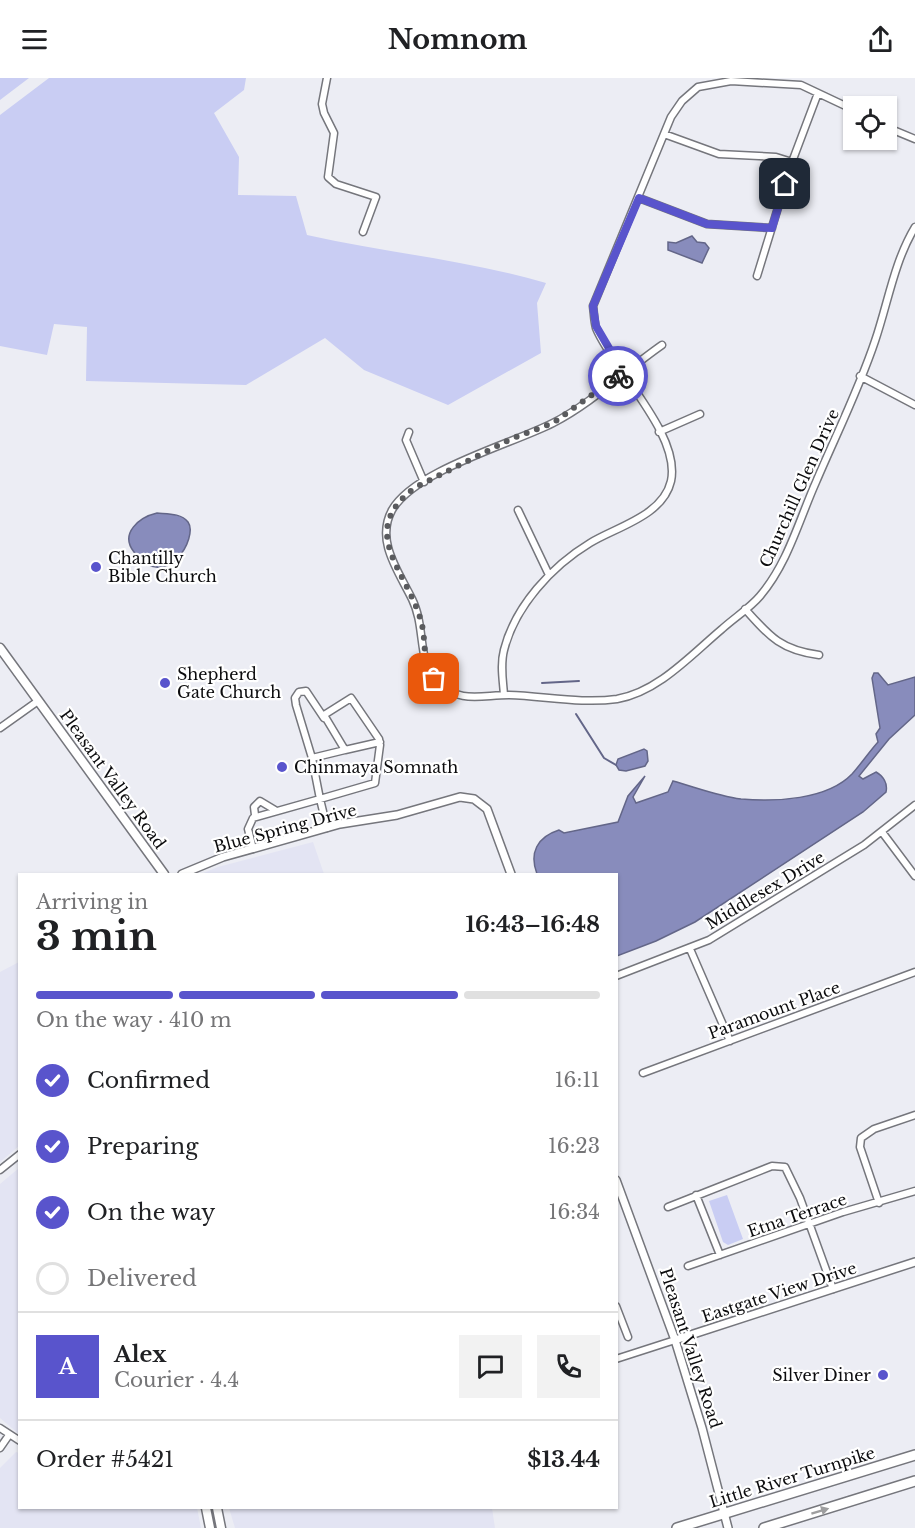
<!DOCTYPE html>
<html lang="en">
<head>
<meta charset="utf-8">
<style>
  body { margin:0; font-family:"Libre Baskerville",serif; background:#f2f2f2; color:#202124; height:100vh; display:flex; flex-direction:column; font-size:22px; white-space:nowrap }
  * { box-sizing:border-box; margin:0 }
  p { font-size:20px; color:#757577 }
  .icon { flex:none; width:33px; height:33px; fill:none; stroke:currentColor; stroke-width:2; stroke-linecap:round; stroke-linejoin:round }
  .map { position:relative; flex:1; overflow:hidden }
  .panel { position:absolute; left:18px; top:795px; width:600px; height:636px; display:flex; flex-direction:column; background:#fff; border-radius:0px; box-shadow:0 2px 4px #0004 }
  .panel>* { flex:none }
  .tools { position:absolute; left:843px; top:18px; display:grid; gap:12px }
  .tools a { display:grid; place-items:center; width:54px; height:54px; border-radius:0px; background:#fff; box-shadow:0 2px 4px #0004; font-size:30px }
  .pin { position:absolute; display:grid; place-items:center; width:51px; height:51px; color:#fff; margin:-26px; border-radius:12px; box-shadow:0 3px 9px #0006 }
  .courier { position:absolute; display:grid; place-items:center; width:60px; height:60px; margin:-30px; border:4px solid #5954cc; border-radius:50%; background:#fff; color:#222; box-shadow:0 2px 8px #0007 }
  .overview em { font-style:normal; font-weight:700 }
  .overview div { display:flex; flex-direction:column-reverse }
  .overview { display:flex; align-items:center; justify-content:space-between; height:102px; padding:0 18px }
  h1 { font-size:39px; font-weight:700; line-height:45px }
  .bar { display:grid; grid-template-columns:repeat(4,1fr); gap:9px 6px; align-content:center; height:72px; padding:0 18px }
  .bar i { height:8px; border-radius:4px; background:#e0e0e0 }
  .bar .selected { background:#5954cc }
  .bar p { grid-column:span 4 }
  .line { display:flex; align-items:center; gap:15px; padding:0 18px; border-top:2px solid #e0e0e0 }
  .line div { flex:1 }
  .round { display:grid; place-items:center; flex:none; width:63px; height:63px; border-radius:0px; background:#f2f2f2 }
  ol { padding:0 18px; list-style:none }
  li { display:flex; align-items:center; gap:18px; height:66px }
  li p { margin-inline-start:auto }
  li .icon { padding:6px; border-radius:50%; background:#5954cc; color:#fff; stroke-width:4 }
  li:last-child { color:#757577 }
  li i { width:33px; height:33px; border:3px solid #e0e0e0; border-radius:50% }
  header { display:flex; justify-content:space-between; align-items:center; height:78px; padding:0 18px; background:#fff; font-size:27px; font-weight:700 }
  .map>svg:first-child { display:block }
</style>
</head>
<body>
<header><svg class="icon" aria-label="menu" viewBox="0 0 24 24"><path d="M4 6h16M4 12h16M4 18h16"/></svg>Nomnom<svg class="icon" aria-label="share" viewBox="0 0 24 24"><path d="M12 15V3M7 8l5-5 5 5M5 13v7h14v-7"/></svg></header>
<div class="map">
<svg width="915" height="1450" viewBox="0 0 915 1450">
  <rect width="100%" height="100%" fill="#ecedf4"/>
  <path fill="#e3e4f3" d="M313 764 324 796H201L218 789Z
    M19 884V1068L0 1084V894Z
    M19 1090V1356L0 1340V1106Z
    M16 1374 19 1375 20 1430H197L201 1450H0V1390Z
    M229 1430H492L495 1450H235Z"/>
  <path fill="#c9cdf3" d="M0 0H29L0 22Z
    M49 0H246L244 12 214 35 239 79 238 117 296 118 307 157C387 175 468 182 546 205L537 225 541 275 448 327 364 292 325 260 246 307 86 303 87 249 54 246 47 277 0 268V37Z
    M727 1117 743 1161 728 1167 723 1164 709 1123Z"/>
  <path fill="#888cbc" stroke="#636688" stroke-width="1.5" d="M692 158 697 164 705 165 709 170 702 185 668 172V164L676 165Z
    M157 435C167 436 181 435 188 444 199 459 166 516 134 474 119 455 140 439 157 435Z
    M874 595H878L888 607 915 599V637L889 661 859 698 863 701 876 694C883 698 888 705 886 714L863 734 695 844 656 863 617 878 616 796H537C529 775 537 759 559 752L564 755 618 744 628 718 645 698 633 719 636 725 668 714 673 703C695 709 718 718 741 721 775 724 827 722 852 696 861 686 869 674 878 664L876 656 880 650 872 600Z
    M644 671 647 673 648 683 645 688 626 693 619 692 616 687 618 681Z"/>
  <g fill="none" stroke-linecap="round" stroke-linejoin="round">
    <path stroke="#636688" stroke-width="2" d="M542 605 579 603
      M576 636 604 680 616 687"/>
    <defs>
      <path id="minor" d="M327 0 322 26 324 35 334 55 328 99 336 106 376 119 363 154
        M886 49 915 61
        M664 56 719 76 776 79 792 84
        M639 120 707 146 772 150
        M757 198 792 84 818 15
        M662 267C626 292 592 325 553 345 512 366 415 392 392 432 375 463 399 494 412 521 426 549 417 585 437 604 460 626 481 617 509 617 544 618 582 626 617 621 658 614 691 577 722 551 734 540 750 530 760 518 788 485 799 442 816 404 836 357 859 311 875 263 888 225 894 184 915 149
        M860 298 915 327
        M409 354 406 362 424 404
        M659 354 700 336
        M518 432 549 497
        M745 531C770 559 781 572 819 577
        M504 617C503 602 500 587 504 572 515 528 552 488 590 465 616 449 663 438 671 403 681 356 613 292 596 250 594 243 594 235 593 228L671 39 682 23 698 9 731 3 801 7 854 32
        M0 650 38 623
        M312 680 296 627 295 620 299 614 306 613 324 640
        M255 737 254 729 260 723 275 732
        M327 750 320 721 375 705 380 667 379 661 351 620 324 637 345 672 380 664
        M882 754 915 798
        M253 771 248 751 253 740 320 721 312 680 345 672
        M690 871 730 963
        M616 898 709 862 864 767 915 727
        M643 995 915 894
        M0 1092 20 1076
        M696 1117 720 1177
        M879 1125 860 1069 861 1060 874 1051 915 1037
        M668 1129 772 1088 785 1089 800 1120 833 1211
        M688 1188 843 1134 915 1113
        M616 1228 628 1259
        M616 1281 675 1262
        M0 1350 20 1363
        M0 1370 9 1357"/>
      <path id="tertiary" d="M182 796 223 779 340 746 397 737 460 719 474 721 487 731 511 796
        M616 1102 675 1262 702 1350 728 1450
        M675 1262 915 1184"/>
      <path id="secondary" d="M0 570 164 796
        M206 1430 210 1450
        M217 1430 221 1450"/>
      <path id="trunk" d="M677 1450 915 1377
        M764 1450 915 1403"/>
    </defs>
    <use href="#minor" stroke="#75767c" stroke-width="9"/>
    <use href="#tertiary" stroke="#75767c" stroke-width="10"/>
    <use href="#secondary" stroke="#75767c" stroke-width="11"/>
    <use href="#trunk" stroke="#75767c" stroke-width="12"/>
    <use href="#minor" stroke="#fff" stroke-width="6"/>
    <use href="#tertiary" stroke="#fff" stroke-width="7"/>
    <use href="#secondary" stroke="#fff" stroke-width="8"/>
    <use href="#trunk" stroke="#fff" stroke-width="9"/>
  </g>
  <defs><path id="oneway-solid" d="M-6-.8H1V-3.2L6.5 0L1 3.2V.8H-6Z" transform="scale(1.5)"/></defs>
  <use fill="#9e9e9f" href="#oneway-solid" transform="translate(820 1433) rotate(-17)"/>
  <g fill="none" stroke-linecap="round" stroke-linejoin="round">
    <path stroke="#5a5b5e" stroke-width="6" stroke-dasharray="0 10.8" d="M434 601C421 582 427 564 421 543 407 492 355 453 416 409L511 361 553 345 618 298"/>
    <path stroke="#5954cc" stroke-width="8" d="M618 298 623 294 596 248 593 228 639 120 707 146 772 150 785 106"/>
  </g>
  <g fill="#5954cc" stroke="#fff" stroke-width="2">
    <circle cx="96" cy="489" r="6"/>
    <circle cx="165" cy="605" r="6"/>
    <circle cx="282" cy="689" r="6"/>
    <circle cx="883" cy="1297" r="6"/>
  </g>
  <g text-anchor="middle" stroke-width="4.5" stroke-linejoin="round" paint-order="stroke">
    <g font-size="16" fill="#0c0c0e" stroke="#fff">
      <text transform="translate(799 410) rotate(-66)" y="6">Churchill Glen Drive</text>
      <text transform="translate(113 701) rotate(54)" y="6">Pleasant Valley Road</text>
      <text transform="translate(285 750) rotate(-15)" y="6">Blue Spring Drive</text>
      <text transform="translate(765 812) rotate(-31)" y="6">Middlesex Drive</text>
      <text transform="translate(774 932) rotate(-20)" y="6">Paramount Place</text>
      <text transform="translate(797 1137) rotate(-19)" y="6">Etna Terrace</text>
      <text transform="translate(779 1214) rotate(-18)" y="6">Eastgate View Drive</text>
      <text transform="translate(691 1270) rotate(72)" y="6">Pleasant Valley Road</text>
      <text transform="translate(792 1399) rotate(-17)" y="6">Little River Turnpike</text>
    </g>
    <g font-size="16" fill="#0c0c0e" stroke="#fff" text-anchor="start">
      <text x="108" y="486">Chantilly<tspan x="108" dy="18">Bible Church</tspan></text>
      <text x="177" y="602">Shepherd<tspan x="177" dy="18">Gate Church</tspan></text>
      <text x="294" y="695">Chinmaya Somnath</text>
      <text x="871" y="1303" text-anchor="end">Silver Diner</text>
    </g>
  </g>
</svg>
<div class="tools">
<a><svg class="icon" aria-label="locate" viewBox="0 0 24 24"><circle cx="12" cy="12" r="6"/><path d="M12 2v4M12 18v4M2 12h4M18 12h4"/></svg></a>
</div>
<div class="pin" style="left:434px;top:601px;background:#ea580c"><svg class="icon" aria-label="bag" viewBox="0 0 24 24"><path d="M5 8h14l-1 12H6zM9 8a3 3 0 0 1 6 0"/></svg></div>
<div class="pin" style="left:785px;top:106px;background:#1f2937"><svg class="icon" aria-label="home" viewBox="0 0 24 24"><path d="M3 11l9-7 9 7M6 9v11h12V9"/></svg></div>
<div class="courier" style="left:618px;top:298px"><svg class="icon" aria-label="bike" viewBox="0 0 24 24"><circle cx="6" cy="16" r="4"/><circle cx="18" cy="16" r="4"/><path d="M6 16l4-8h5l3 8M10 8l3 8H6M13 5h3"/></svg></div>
<section class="panel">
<div class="overview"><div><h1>3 min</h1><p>Arriving in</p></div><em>16:43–16:48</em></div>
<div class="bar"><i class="selected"></i><i class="selected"></i><i class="selected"></i><i></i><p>On the way · 410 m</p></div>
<ol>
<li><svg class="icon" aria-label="check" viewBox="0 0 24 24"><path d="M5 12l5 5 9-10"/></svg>Confirmed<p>16:11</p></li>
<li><svg class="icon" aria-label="check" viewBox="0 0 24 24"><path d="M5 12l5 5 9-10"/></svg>Preparing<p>16:23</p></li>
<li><svg class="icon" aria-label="check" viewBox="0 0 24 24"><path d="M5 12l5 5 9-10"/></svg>On the way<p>16:34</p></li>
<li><i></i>Delivered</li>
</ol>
<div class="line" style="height:108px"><b class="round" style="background:#5954cc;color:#fff">A</b><div><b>Alex</b><p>Courier · 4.4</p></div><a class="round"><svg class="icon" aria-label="chat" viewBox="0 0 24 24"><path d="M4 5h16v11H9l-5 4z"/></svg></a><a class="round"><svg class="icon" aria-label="phone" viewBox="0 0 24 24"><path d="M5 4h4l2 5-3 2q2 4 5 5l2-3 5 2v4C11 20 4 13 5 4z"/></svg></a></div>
<div class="line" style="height:78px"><div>Order #5421</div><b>$13.44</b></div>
</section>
</div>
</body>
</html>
